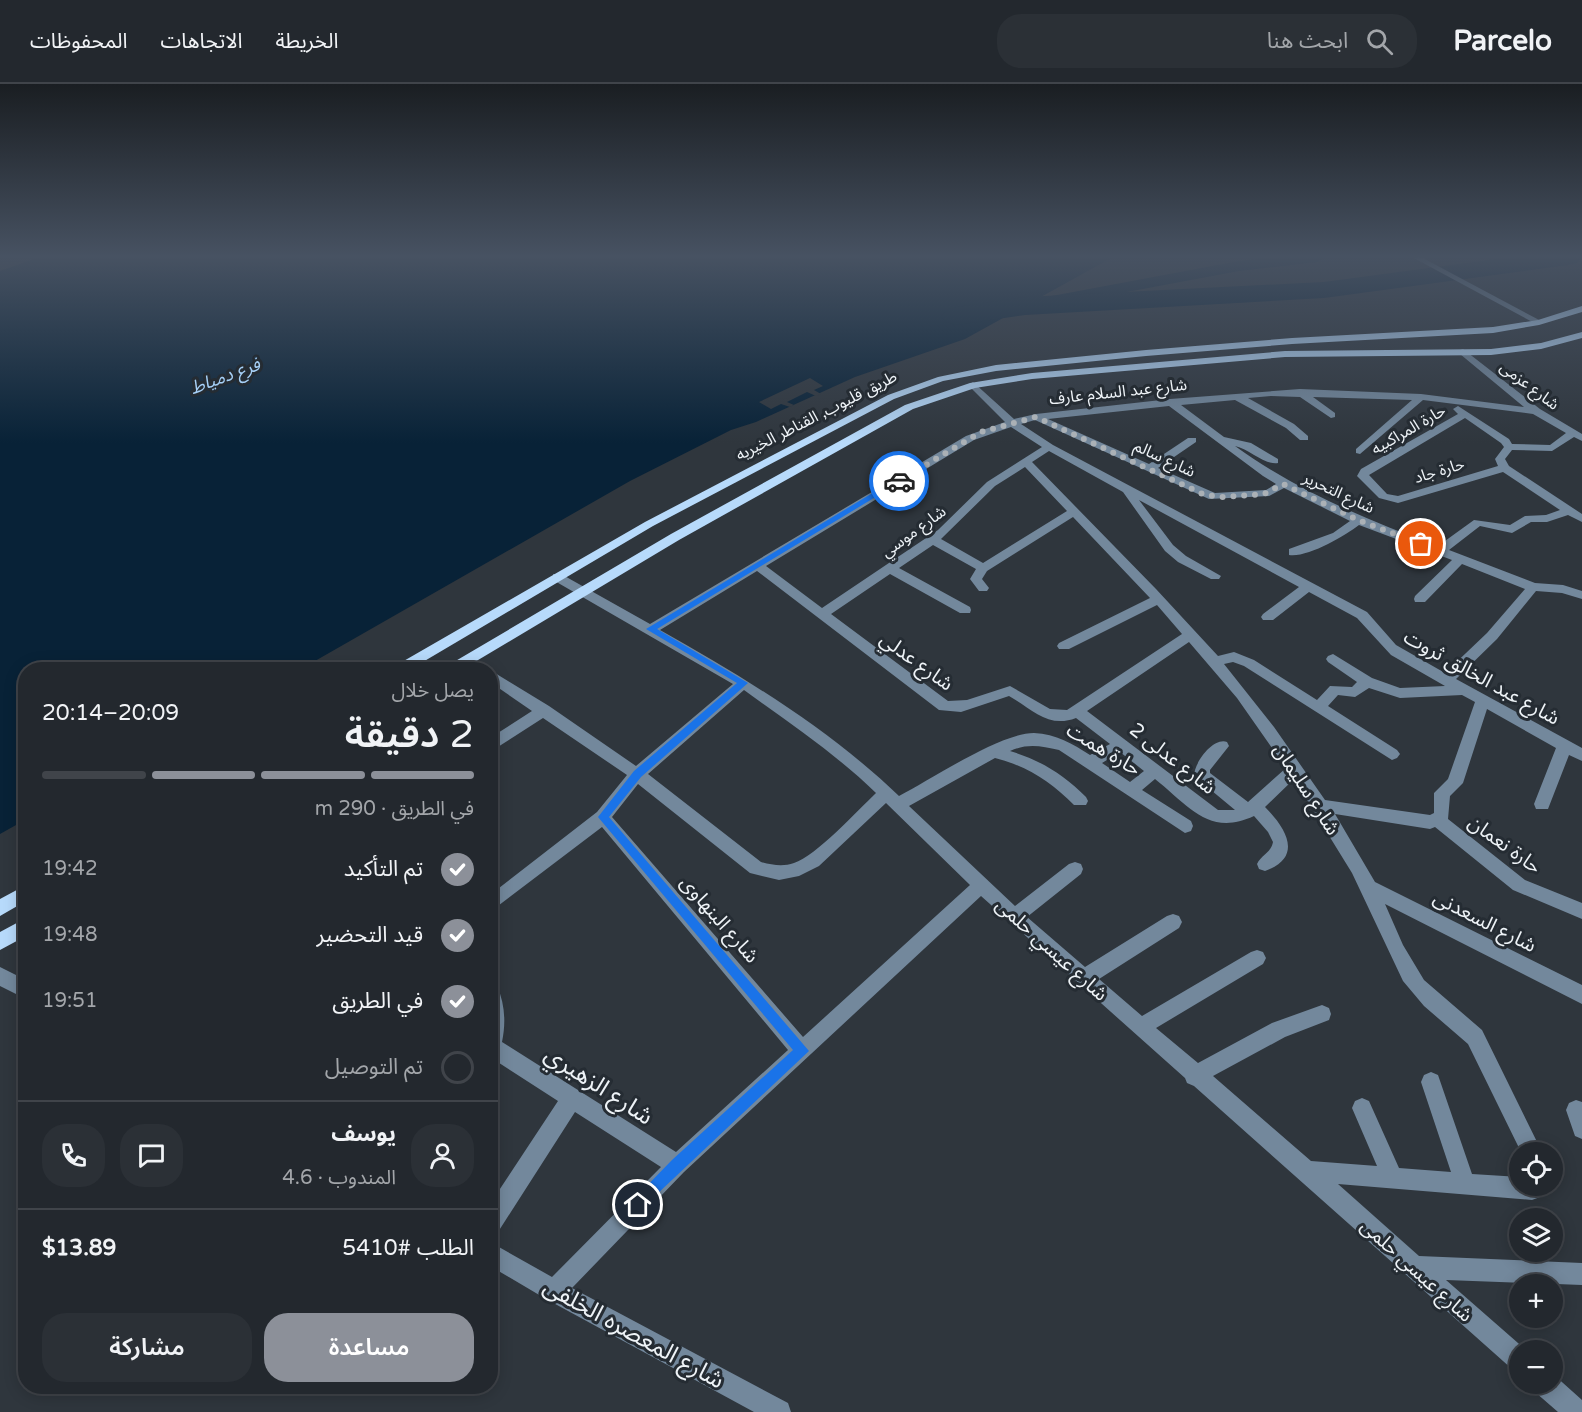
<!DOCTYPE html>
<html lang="ar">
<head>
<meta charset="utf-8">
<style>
  body { margin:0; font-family:"Varela Round","Noto Sans Arabic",sans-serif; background:#2b3036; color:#f1f3f6; direction:rtl; height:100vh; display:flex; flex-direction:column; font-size:22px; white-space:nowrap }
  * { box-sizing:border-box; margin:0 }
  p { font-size:20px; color:#a3a6aa }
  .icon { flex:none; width:33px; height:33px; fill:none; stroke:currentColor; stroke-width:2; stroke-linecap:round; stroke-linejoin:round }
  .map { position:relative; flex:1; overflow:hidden; direction:ltr }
  .sheet { position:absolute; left:18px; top:578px; width:480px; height:732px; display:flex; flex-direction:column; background:#23282e; border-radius:24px; box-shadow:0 3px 15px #0003,0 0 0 2px #40444a; direction:rtl }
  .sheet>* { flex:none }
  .tools { position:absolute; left:1509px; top:1058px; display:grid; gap:12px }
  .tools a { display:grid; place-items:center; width:54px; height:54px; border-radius:50%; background:#23282e; box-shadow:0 3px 15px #0003,0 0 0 2px #40444a; font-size:30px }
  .pin { position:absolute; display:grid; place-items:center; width:51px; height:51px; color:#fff; margin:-26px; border:3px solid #fff; border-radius:50%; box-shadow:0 2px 6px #0007 }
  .courier { position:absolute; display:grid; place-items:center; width:60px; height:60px; margin:-30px; border:4px solid #1a73e8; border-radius:50%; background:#fff; color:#222; box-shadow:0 2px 8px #0007 }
  .summary em { font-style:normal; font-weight:600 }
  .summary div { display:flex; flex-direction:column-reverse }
  .summary { display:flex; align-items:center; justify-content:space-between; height:102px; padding:0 24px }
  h1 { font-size:39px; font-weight:600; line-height:45px }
  .bar { display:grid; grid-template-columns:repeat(4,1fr); gap:9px 6px; align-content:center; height:72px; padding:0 24px }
  .bar i { height:8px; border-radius:4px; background:#40444a }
  .bar .on { background:#8c9099 }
  .bar p { grid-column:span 4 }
  .line { display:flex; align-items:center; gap:15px; padding:0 24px; border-top:2px solid #40444a }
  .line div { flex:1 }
  .round { display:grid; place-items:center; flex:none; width:63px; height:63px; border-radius:24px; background:#2b3036 }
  ol { padding:0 24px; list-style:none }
  li { display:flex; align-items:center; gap:18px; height:66px }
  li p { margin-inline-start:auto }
  li .icon { padding:6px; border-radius:50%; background:#8c9099; color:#fff; stroke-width:4 }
  li:last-child { color:#a3a6aa }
  li i { width:33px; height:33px; border:3px solid #40444a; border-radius:50% }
  .cta { display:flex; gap:12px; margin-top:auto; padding:12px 24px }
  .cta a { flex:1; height:69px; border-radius:24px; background:#8c9099; color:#fff; font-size:24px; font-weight:600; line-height:69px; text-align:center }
  .cta a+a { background:#2b3036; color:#f1f3f6 }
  header { display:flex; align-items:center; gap:36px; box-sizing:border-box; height:84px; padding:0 30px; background:#23282e; border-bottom:2px solid #40444a }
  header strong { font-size:28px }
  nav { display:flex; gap:33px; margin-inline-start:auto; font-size:21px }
  .search { width:420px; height:54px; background:#2b3036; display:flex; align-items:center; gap:15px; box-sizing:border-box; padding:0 21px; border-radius:24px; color:#a3a6aa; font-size:22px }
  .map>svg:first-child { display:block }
</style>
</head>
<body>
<header>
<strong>Parcelo</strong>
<div class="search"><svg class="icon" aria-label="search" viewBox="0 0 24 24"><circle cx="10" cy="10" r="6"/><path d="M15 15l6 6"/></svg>ابحث هنا</div>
<nav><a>الخريطة</a><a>الاتجاهات</a><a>المحفوظات</a></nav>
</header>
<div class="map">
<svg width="1582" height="1328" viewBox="0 0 1582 1328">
  <rect width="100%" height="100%" fill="#2f363d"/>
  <path fill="#082237" d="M40 173H1113L965 255 855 293 756 338 731 346 630 397 301 585H26L25 736 0 750V187Z"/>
  <path fill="#2f363d" d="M810 294 823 302 814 306 821 310 816 312 807 308 787 318 794 321 790 323 781 320 771 325 759 318Z"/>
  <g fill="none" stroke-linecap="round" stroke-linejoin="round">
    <path fill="#082237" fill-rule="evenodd" d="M1279 173H1325L1317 178 1239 187 1025 227 1016 222 1025 217 1239 177Z"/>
    <path fill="#082237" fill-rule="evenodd" d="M1511 173H1581L1577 179 1568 181 1324 214 1025 231 956 241 946 238 941 232 946 226 956 223 1025 213 1324 198Z"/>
    <path fill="#73889c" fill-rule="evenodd" d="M1412 173H1421L1543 238 1536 240Z
      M1463 265 1540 325 1582 350V357L1574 353 1552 367 1512 366 1505 375 1509 382 1582 430V438L1568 431 1547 438H1531L1512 449 1480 442 1449 466 1535 499 1563 501 1582 507V515L1562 509 1536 507 1497 555 1456 595 1582 664V677L1569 671 1548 725H1536L1534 720 1556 664 1487 625 1463 699 1450 712 1448 735 1525 796 1582 819V835L1513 806 1435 743 1430 745 1335 730 1375 798 1582 901V920L1385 820 1403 861 1424 896 1482 946 1542 1068H1521L1468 960 1424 922 1403 897 1352 789 1294 695 1265 723C1286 744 1304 773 1265 787L1259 785 1257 780C1261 771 1271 769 1273 758L1268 748 1254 732C1209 753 1189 722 1155 695L1142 706 1191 737 1193 742 1191 747 1185 749 1059 666C1041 662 1028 659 1010 667 1040 676 1063 690 1086 713L1088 717 1086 721H1074C1051 698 1027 682 995 674L909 722 1015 822 1069 780 1075 778 1081 780 1083 785 1081 790 1027 833 1085 883 1167 832 1173 830 1179 832 1182 838 1179 844 1099 895 1142 932 1251 868 1257 866 1263 868 1266 874 1263 880 1156 944 1198 979 1272 939 1322 921 1329 924 1331 930 1329 936 1285 953 1213 992 1311 1077 1377 1082 1352 1024 1355 1017 1362 1014 1369 1017 1399 1084 1451 1088 1421 998 1424 991 1431 988 1438 991 1472 1090 1520 1093V1101H1546L1540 1113 1532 1116 1338 1100 1419 1172 1582 1179V1201L1446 1196 1526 1266H1520V1289L1512 1285 1194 1002 1187 999 1185 994 981 812 684 1088 572 1204 788 1319 791 1328H754L546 1215 490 1182V1158L552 1193 661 1083 575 1028 498 1148 490 1151V1120L558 1017 493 975 490 976V899L497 902C505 920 506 939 502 958L676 1068 788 966 602 743 490 828V811L597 728 627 691 543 634 490 668V654L532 627 490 598V586L549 622 636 682 733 600 553 496V490H561L650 540 966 352 1005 338 968 301 973 298 1014 335 1036 330 1170 315 1300 305 1421 310 1524 323 1460 270V266ZM1271 312 1300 313 1331 334 1335 333V329L1313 313 1412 316 1356 365V369L1360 370 1423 316 1533 330 1566 349 1550 361 1512 360 1509 355 1458 322 1453 325 1458 330 1361 385 1357 392 1379 414 1398 419 1503 388 1560 426 1546 431 1525 432 1510 441 1474 436 1438 462C1365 435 1299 408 1235 362 1250 365 1263 381 1278 379V375L1251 359 1224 353 1181 321 1235 316 1286 344 1300 356H1308V352L1294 340 1248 314ZM1169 322 1263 392 1276 400 1266 406 1215 409 1158 384 1196 358V354H1188L1149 380 1048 335ZM1465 334 1501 359 1504 363 1495 375 1498 382 1398 412 1387 410 1369 391ZM1035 336 1209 415 1269 412 1284 404 1350 437 1333 449 1289 465V471C1307 474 1345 452 1359 441L1452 476 1415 512 1414 515 1415 518H1425L1462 480 1525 505 1487 549 1445 589 1396 561 1367 528 1053 361 1021 340ZM1011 343 1042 363 987 398 938 446 822 524 766 482 974 356ZM1049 367 1123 408 1165 467 1178 478 1211 495H1219L1221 492 1186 472 1173 461 1139 416 1299 503 1263 530 1261 533 1263 536H1273L1309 508 1357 534 1391 571 1445 602 1400 604 1372 594 1333 570 1328 572 1326 575 1328 578 1357 598 1352 603 1330 602 1317 616 1254 576 1234 568 1218 572 1156 505 1032 378ZM1025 383 1067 427 983 479 941 455 995 402ZM1073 433 1150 514 1059 559 1057 562 1059 565H1069L1157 521 1182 550 1067 626 1050 625 1010 602 967 616 948 617 831 530 890 490 960 529H970L971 526 970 523 899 484 933 461 976 485 970 495 979 507H987L989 504 982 495 987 487ZM757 487 939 626 961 628 1009 612C1031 624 1048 645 1076 634L1110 660 1090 671C1073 660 1056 650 1034 649 1000 649 932 695 899 712 828 644 745 594 660 546ZM1189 558 1237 614 1286 684 1248 718 1210 689V686L1229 662 1227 658C1213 653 1194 679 1194 692L1235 726H1218L1087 627ZM1233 578 1244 582 1392 676 1397 674 1400 670 1397 666 1328 622 1338 611 1355 613 1369 604 1400 614 1462 611 1475 618 1448 695 1434 709V729L1430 731 1325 716 1274 643 1224 580ZM744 606C789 639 836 670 876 709 857 727 816 772 794 779 783 783 772 781 761 778L648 690ZM1120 668 1144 687 1130 698 1102 679ZM638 700 750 789 779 796 799 792 819 782 886 719 970 801 803 953 612 733Z
      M468 571 488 585H471L461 576Z
      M0 883 26 896V915L0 902Z
      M1576 1016 1582 1018V1055L1575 1052 1566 1026 1569 1019Z
      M1553 1290 1582 1316V1328H1558L1535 1308 1532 1299H1552Z"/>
    <path fill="#b7dafb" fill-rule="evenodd" d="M1582 222V228L1539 241 1493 249 1292 260 1146 272 996 287 943 297 894 315 653 442 411 585H393L395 582 645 438 888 311 938 293 996 281 1146 266 1292 254 1493 243 1538 236Z
      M1582 248V254L1541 265 1491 271 1285 273 1032 295 975 304 913 325 679 456 463 585H445L447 582 671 450 905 321 970 299 1032 289 1285 267 1491 265 1541 259Z
      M26 801V817L0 832V815Z
      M26 834V852L0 866V848Z"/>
  </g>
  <linearGradient id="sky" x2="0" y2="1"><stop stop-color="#1a1e22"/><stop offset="0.48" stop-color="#475262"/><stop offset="1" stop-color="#475262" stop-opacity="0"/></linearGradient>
  <rect width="1582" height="359" fill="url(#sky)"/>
  <path fill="#1a73e8" d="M896 395 902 397 657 545 748 599 641 693 609 733 809 967 638 1128 631 1121 633 1116 672 1076 793 966 598 733 634 687 737 599 646 545Z"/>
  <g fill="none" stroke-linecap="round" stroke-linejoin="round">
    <path stroke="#abb1b6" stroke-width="6" stroke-dasharray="0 10.8" d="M899 397 981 348 1036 333 1205 411 1223 413 1264 410 1283 400 1358 436 1421 460"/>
  </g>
  <g text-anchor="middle" stroke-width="6" stroke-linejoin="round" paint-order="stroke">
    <g font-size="16" fill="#eef3f7" stroke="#252c33">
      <text transform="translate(1530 301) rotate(37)" y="6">شارع عزمى</text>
      <text transform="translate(1118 307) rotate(-6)" y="6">شارع عبد السلام عارف</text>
      <text transform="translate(816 331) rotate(-27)" y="6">طريق قليوب, القناطر الخيريه</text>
      <text transform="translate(1408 345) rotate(-30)" y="6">حارة المراكبيه</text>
      <text transform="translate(1165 374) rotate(25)" y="6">شارع سالم</text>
      <text transform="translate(1439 386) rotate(-17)" y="6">حارة جاد</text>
      <text transform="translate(1339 408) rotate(25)" y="6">شارع التحرير</text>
      <text transform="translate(913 447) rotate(-36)" y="6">شارع موسي</text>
    </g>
    <g font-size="18" font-style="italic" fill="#a6d0f7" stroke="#252c33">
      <text transform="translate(225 292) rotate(-20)" y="6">فرع دمياط</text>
    </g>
    <g font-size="20" fill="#eef3f7" stroke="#252c33">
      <text transform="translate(917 577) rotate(36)" y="7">شارع عدلي</text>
      <text transform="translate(1482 593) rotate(29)" y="7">شارع عبد الخالق ثروت</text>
      <text transform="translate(1104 665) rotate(31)" y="7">حارة همت</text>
      <text transform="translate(1173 674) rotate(38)" y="7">شارع عدلى 2</text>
      <text transform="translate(1307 705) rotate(57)" y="7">شارع سليمان</text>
      <text transform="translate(1505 760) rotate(36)" y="7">حارة نعمان</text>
      <text transform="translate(720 835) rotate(49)" y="7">شارع البنهاوى</text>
      <text transform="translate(1485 837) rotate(27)" y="7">شارع السعدنى</text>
      <text transform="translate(1052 865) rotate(42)" y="7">شارع عيسي حلمى</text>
      <text transform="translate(1417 1186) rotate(42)" y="7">شارع عيسي حلمى</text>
    </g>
    <g font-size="24" fill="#eef3f7" stroke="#252c33">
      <text transform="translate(599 1001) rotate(33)" y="8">شارع الزهيري</text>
      <text transform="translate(634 1249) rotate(29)" y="8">شارع المعصره الخلفى</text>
    </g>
  </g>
</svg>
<div class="tools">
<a><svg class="icon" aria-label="locate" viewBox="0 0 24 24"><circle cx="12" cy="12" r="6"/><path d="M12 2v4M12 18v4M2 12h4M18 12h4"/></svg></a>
<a><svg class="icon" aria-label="layers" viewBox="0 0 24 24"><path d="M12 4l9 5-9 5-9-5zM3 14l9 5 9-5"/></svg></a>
<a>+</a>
<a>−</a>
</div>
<div class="pin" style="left:1421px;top:460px;background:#ea580c"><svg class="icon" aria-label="bag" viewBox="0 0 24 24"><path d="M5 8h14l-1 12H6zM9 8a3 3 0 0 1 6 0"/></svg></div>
<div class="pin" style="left:638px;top:1121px;background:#1f2937"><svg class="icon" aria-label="home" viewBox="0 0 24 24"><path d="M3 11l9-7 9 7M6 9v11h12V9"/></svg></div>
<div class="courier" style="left:899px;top:397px"><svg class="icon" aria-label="car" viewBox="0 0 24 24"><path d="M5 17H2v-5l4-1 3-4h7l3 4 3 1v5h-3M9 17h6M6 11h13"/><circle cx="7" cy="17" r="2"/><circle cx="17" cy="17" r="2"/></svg></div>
<section class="sheet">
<div class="summary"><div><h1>2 دقيقة</h1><p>يصل خلال</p></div><em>20:09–20:14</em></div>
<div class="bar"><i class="on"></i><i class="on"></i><i class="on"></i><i></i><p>في الطريق · 290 m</p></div>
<ol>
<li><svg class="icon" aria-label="check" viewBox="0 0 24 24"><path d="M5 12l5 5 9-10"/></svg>تم التأكيد<p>19:42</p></li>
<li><svg class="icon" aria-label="check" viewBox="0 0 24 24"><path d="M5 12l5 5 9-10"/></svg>قيد التحضير<p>19:48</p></li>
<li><svg class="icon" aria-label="check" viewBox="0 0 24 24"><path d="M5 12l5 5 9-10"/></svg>في الطريق<p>19:51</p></li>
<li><i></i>تم التوصيل</li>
</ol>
<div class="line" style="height:108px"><a class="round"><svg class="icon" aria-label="person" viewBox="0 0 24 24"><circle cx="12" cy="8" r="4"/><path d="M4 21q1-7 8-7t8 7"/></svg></a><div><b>يوسف</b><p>المندوب · 4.6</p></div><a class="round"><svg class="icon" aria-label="chat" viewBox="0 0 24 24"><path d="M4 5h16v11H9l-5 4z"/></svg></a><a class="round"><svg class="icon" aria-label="phone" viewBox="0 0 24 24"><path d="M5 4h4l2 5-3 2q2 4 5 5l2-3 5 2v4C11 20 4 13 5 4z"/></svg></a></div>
<div class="line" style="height:78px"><div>الطلب #5410</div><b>$13.89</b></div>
<div class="cta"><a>مساعدة</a><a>مشاركة</a></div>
</section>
</div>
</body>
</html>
